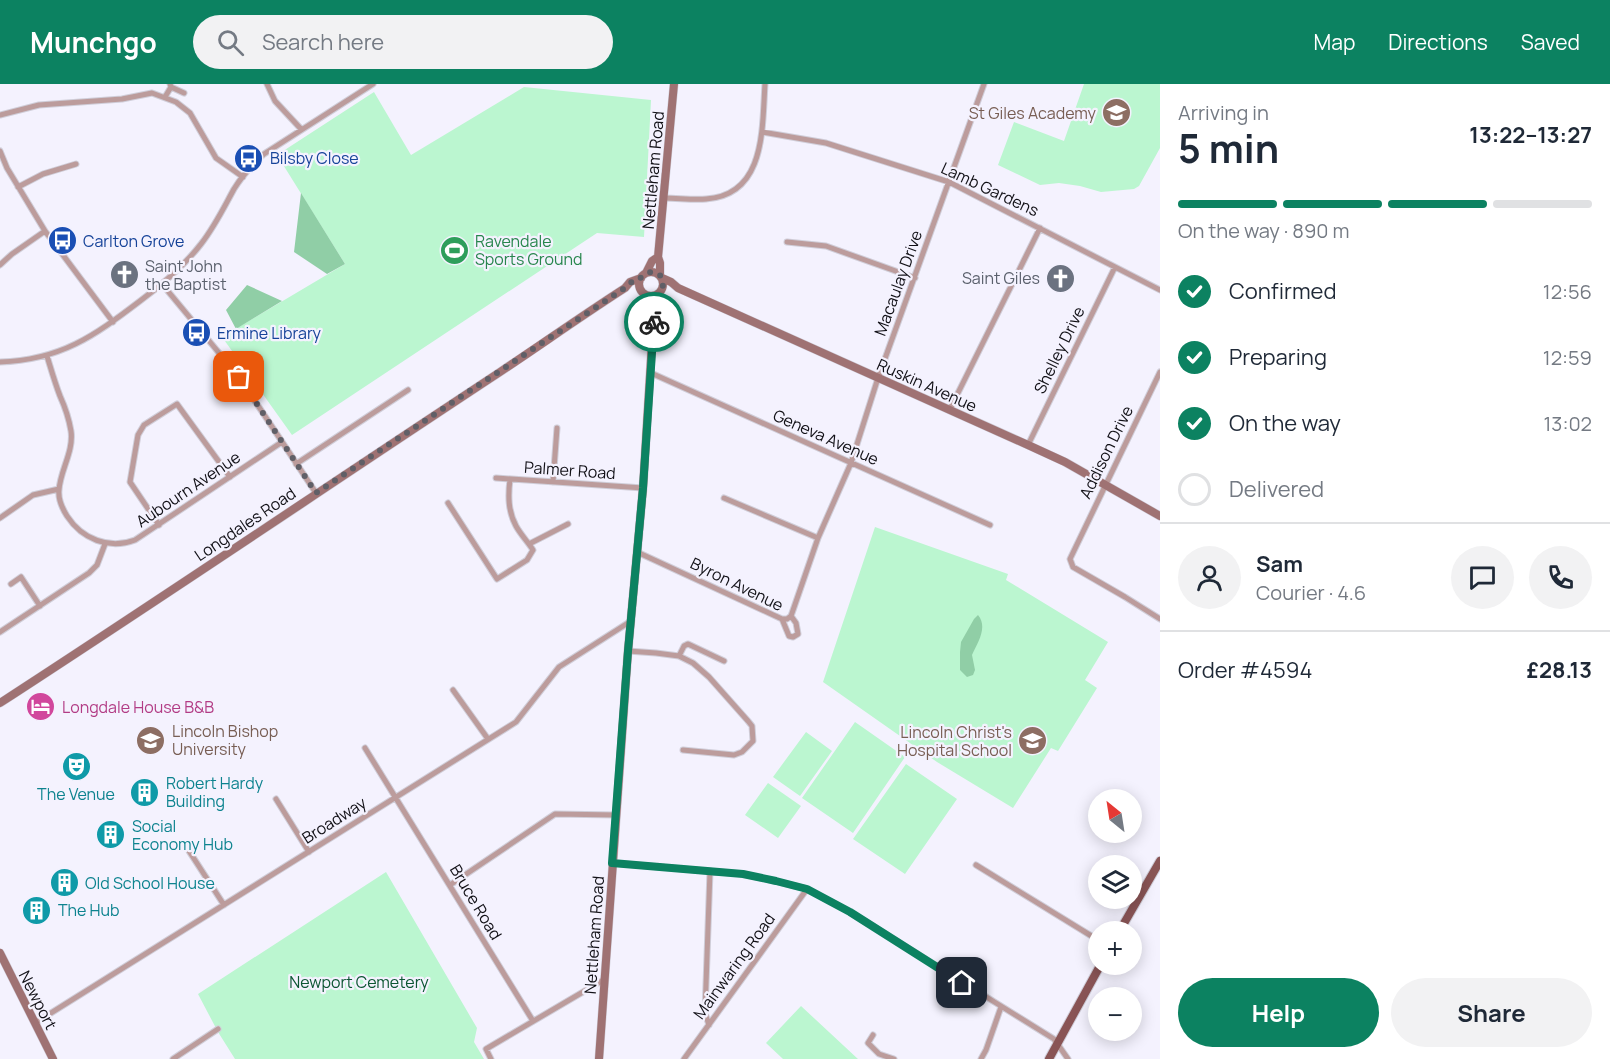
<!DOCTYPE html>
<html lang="en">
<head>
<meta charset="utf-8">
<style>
  body { margin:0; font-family:Manrope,sans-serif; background:#f2f2f3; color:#1f2937; height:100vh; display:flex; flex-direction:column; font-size:22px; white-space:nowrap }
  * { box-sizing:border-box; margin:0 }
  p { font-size:20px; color:#747a83 }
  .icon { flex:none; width:33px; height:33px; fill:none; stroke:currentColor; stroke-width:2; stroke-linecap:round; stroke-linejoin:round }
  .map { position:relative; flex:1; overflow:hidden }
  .sheet { display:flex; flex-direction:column; background:#fff; width:450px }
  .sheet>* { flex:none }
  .needle { width:39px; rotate:330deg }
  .buttons { position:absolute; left:1088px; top:705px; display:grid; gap:12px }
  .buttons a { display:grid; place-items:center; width:54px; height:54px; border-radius:50%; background:#fff; box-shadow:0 3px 15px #0003; font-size:30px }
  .pin { position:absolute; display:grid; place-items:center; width:51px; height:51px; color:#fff; margin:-26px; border-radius:12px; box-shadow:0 3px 9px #0006 }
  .courier { position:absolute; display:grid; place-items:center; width:60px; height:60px; margin:-30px; border:4px solid #0c8261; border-radius:50%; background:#fff; color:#222; box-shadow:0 2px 8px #0007 }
  .overview em { font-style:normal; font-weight:700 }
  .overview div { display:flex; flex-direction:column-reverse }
  .overview { display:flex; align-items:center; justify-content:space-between; height:102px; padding:0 18px }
  h1 { font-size:39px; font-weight:700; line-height:45px }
  .bar { display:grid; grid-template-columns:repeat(4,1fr); gap:9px 6px; align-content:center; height:72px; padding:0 18px }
  .bar i { height:8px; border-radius:4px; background:#e0e1e3 }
  .bar .on { background:#0c8261 }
  .bar p { grid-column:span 4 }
  .line { display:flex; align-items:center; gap:15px; padding:0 18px; border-top:2px solid #e0e1e3 }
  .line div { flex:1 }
  .round { display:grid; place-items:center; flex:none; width:63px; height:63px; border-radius:32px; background:#f2f2f3 }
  ol { padding:0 18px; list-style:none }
  li { display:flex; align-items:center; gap:18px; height:66px }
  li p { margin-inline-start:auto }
  li .icon { padding:6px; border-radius:50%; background:#0c8261; color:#fff; stroke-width:4 }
  li:last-child { color:#747a83 }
  li i { width:33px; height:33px; border:3px solid #e0e1e3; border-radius:50% }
  .button { display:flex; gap:12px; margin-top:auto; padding:12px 18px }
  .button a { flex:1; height:69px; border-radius:36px; background:#0c8261; color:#fff; font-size:24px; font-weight:700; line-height:69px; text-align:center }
  .button a+a { background:#f2f2f3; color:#1f2937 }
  header { display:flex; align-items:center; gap:36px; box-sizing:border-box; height:84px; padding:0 30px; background:#0c8261; color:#fff }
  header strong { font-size:28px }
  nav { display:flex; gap:33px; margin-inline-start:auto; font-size:21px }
  .search { width:420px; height:54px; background:#f2f2f3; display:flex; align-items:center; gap:15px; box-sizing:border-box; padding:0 21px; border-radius:33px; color:#747a83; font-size:22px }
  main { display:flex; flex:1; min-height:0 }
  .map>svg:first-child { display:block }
</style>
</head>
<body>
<header>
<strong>Munchgo</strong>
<div class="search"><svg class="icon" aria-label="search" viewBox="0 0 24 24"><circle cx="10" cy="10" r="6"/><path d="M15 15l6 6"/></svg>Search here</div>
<nav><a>Map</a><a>Directions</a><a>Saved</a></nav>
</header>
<main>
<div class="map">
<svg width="1160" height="975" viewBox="0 0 1160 975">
  <rect width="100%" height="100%" fill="#f4f2fe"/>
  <path fill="#bbf6d0" d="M1084 0H1160V64L1139 102 1134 105 1101 108 1080 102 1059 99 1040 101 998 81 1014 38 1064 57Z
    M524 3 651 16 644 153 597 149 292 351 222 253 345 180 277 71 374 8 411 71Z
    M875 443 1008 490 1006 496 1108 558 1085 596 1097 604 1058 667 1051 664 1013 724 937 678 823 598Z
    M855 638 905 673 853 749 802 714Z
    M806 648 832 667 800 712 773 693Z
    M906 680 957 715 905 790 853 755Z
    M768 699 801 722 778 754 745 731Z
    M386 788 477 944 474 958 484 975H235L218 948 198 910Z
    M801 922 858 975H783L766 959Z"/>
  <path fill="#90cea6" d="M301 109 345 180 327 190 294 168Z
    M247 201 282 217 236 245 226 226Z
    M978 531C988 543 978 558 972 571L975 586 973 591 967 593 960 586V568L961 558 974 535Z"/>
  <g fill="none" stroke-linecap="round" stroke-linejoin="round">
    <defs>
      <path id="street" d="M267 0 275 17 301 45
        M171 3 184 9
        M165 13 171 3 170 0
        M0 31 39 21 122 15 152 9 176 18 190 29 216 74 243 93
        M762 48 826 59 949 98 1160 206
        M0 67 7 84 45 147 113 238
        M18 103 43 90 76 80
        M664 114C678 114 692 116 706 115 766 111 762 44 765 0
        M787 158 826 162 915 194
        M0 181 12 170 45 147
        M162 200 239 293 316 409
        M47 272C51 285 55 299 60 312 65 323 69 335 71 347 74 367 60 387 59 406 58 415 62 424 67 432 82 455 109 466 135 456L282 358
        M0 278C61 276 94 252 140 217 163 200 184 182 201 160 215 142 223 125 234 105 242 92 253 80 264 70L373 0
        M1160 288 1070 475 1073 483 1125 513 1160 535
        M651 289 990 441
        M950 325 1040 144
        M1028 361 1115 183
        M296 380 408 306
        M496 394 643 404
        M553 398 557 344
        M724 414 818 454
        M448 419 497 495 527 476 533 466C528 458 521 451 516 442 508 427 508 412 510 395
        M0 434 33 411 59 405
        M159 441 130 398 138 351 144 341 177 320 230 393
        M529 460 568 440
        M637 468 782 535 789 552 793 553 798 550 796 539 791 532
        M11 500 21 493 40 522
        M782 535H787L791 532 818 454 851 379 878 294 984 0
        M0 548 89 489 97 481 105 460
        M628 567 656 569 679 572 693 579 709 593 748 637 752 642 753 657 742 668 734 671 683 666
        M679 572 684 562 688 560 724 577
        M453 606 488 655
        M365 664 533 937
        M276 715 309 768
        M189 767 224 821
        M612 779 743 790 775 797 807 805 850 828 1054 955 1068 975
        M976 781 1098 856
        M450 801 555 730 616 731
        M35 939 516 638 559 583 631 537
        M709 941 705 929 710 787
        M873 951 868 959 879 970 894 975
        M173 975 218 945
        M491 975 486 965 605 895
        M684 975 807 805
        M981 975 986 966 1001 923"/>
      <path id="secondary" d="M639 200a12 12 0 1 1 24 0a12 12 0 1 1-24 0Z
        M646 189 652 177 658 173
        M660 192V179L658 173 674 0
        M662 194 671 198 678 204 1028 361 1065 378 1160 432
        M0 619C168 510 333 398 500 288 542 260 583 231 625 204L630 198 641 194
        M0 869 53 975
        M599 975 628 567 643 404 654 226 657 222 660 208"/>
      <path id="primary" d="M1119 848 1160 777
        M1049 975 1101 880"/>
    </defs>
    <use href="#street" stroke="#d0ced9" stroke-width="7"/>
    <use href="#secondary" stroke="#d0ced9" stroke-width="9"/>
    <use href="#primary" stroke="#d0ced9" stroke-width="10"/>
    <use href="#street" stroke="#bc9c9c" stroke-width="5"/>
    <use href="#secondary" stroke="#9f7273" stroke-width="8"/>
    <use href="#primary" stroke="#895455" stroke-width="8"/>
  </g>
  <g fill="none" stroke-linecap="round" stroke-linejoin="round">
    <path stroke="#605f67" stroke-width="6" stroke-dasharray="0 10.8" d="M239 293 316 409 625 204C632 196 634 198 642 193 649 188 650 186 660 191L663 200C663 203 661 206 660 209 656 218 654 229 654 238"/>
    <path stroke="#0c8261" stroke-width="8" d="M654 238 643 404 628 567 612 779 743 790 776 797 807 805 850 828 962 899"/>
  </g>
  <defs>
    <symbol id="school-disc" viewBox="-11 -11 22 22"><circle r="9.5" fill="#8d6e63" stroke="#f4f2fe"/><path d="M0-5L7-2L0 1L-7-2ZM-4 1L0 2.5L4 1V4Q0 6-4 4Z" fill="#fff"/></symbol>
    <symbol id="bus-disc" viewBox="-11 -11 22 22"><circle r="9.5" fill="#1a4fb4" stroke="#f4f2fe"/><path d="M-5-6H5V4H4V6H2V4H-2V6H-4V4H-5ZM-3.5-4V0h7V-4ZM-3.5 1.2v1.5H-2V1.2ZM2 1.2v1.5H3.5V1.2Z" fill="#fff"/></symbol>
    <symbol id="stadium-disc" viewBox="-11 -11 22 22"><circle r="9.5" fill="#2e9e5b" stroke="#f4f2fe"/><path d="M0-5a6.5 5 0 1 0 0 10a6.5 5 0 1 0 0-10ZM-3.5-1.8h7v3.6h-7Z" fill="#fff"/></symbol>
    <symbol id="church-disc" viewBox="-11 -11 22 22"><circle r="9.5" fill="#6b7280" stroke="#f4f2fe"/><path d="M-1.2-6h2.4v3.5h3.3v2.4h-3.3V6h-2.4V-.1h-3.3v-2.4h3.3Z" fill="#fff"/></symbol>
    <symbol id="hotel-disc" viewBox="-11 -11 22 22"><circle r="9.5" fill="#d1479c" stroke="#f4f2fe"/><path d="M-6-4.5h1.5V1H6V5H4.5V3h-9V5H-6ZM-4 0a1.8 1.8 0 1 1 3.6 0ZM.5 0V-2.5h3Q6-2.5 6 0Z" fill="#fff"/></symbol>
    <symbol id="university-disc" viewBox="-11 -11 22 22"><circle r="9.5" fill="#8d6e63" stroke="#f4f2fe"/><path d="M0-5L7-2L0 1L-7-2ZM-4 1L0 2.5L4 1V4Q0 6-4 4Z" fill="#fff"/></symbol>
    <symbol id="theatre-disc" viewBox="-11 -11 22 22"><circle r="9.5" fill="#0f9aa8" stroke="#f4f2fe"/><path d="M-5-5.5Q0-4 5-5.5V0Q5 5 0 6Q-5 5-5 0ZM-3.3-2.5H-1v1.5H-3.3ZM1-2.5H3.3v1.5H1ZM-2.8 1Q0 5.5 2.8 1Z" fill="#fff"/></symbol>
    <symbol id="building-disc" viewBox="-11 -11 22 22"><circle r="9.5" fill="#0f9aa8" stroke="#f4f2fe"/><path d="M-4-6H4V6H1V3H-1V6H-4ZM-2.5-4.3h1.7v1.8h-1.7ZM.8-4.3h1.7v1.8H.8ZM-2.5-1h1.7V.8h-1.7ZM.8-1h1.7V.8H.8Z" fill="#fff"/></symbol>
  </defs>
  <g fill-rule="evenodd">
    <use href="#school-disc" x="1100" y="12" width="33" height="33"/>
    <use href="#bus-disc" x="232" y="58" width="33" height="33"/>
    <use href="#bus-disc" x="46" y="140" width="33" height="33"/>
    <use href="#stadium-disc" x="438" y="150" width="33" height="33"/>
    <use href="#church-disc" x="108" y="174" width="33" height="33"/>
    <use href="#church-disc" x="1044" y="178" width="33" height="33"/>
    <use href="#bus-disc" x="180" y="232" width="33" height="33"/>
    <use href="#hotel-disc" x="24" y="606" width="33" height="33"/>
    <use href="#university-disc" x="134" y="640" width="33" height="33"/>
    <use href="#school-disc" x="1016" y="640" width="33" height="33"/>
    <use href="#theatre-disc" x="60" y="666" width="33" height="33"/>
    <use href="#building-disc" x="128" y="692" width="33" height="33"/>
    <use href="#building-disc" x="94" y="734" width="33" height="33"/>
    <use href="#building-disc" x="48" y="782" width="33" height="33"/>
    <use href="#building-disc" x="20" y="810" width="33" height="33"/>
  </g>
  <g text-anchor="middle" stroke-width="4.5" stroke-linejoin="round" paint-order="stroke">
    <g font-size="16" fill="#785e54" stroke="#f4f2fe" text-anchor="end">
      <text x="1096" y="35">St Giles Academy</text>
      <text x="172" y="653" text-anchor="start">Lincoln Bishop<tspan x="172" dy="18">University</tspan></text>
      <text x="1012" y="654">Lincoln Christ's<tspan x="1012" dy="18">Hospital School</tspan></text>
    </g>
    <g font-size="16" fill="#164399" stroke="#f4f2fe" text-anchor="start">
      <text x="270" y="80">Bilsby Close</text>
      <text x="83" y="163">Carlton Grove</text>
      <text x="217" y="255">Ermine Library</text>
    </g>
    <g font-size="16" fill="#111016" stroke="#f4f2fe">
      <text transform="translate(653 86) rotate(-85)" y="6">Nettleham Road</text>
      <text transform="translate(990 105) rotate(25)" y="6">Lamb Gardens</text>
      <text transform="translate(898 199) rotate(-70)" y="6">Macaulay Drive</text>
      <text transform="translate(1059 266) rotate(-64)" y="6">Shelley Drive</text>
      <text transform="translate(927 301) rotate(24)" y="6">Ruskin Avenue</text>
      <text transform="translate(826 353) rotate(24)" y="6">Geneva Avenue</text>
      <text transform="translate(1106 368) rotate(-64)" y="6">Addison Drive</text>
      <text transform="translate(570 386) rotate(4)" y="6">Palmer Road</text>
      <text transform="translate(188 405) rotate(-34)" y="6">Aubourn Avenue</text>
      <text transform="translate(245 440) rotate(-34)" y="6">Longdales Road</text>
      <text transform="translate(737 500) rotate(26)" y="6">Byron Avenue</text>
      <text transform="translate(334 736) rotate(-32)" y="6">Broadway</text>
      <text transform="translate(476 818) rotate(59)" y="6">Bruce Road</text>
      <text transform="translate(594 851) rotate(-86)" y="6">Nettleham Road</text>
      <text transform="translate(734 882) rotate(-54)" y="6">Mainwaring Road</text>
      <text transform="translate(38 916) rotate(63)" y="6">Newport</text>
    </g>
    <g font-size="16" fill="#27864d" stroke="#f4f2fe" text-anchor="start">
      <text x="475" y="163">Ravendale<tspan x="475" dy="18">Sports Ground</tspan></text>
    </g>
    <g font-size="16" fill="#5b616d" stroke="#f4f2fe" text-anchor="start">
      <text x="145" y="188">Saint John<tspan x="145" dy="18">the Baptist</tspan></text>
      <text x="1040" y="200" text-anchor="end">Saint Giles</text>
    </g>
    <g font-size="16" fill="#b23c85" stroke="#f4f2fe" text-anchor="start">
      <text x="62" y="629">Longdale House B&amp;B</text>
    </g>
    <g font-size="16" fill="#0d838f" stroke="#f4f2fe" text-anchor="start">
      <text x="166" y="705">Robert Hardy<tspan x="166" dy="18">Building</tspan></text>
      <text x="76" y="716" text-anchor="middle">The Venue</text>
      <text x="132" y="748">Social<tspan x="132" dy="18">Economy Hub</tspan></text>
      <text x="85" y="805">Old School House</text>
      <text x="58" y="832">The Hub</text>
    </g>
    <g font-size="16" fill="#0c5633" stroke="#f4f2fe">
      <text x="359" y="904">Newport Cemetery</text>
    </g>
  </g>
</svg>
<div class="buttons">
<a><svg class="needle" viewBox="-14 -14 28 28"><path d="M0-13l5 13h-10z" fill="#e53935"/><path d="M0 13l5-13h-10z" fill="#747a83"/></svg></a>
<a><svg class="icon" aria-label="layers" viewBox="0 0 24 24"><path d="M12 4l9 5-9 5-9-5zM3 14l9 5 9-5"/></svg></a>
<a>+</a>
<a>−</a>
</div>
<div class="pin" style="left:239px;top:293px;background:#ea580c"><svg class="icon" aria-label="bag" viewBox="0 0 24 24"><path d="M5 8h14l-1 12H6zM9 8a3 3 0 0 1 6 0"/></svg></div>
<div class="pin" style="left:962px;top:899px;background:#1f2937"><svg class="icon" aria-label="home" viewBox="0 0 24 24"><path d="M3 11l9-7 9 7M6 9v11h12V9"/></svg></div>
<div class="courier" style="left:654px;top:238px"><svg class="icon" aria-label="bike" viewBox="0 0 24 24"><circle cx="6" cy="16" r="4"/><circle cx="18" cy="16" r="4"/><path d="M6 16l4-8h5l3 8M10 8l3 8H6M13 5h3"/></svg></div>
</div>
<section class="sheet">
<div class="overview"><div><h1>5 min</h1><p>Arriving in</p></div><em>13:22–13:27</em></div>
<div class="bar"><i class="on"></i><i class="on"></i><i class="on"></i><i></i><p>On the way · 890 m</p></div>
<ol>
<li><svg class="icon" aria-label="check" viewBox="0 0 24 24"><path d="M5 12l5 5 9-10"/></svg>Confirmed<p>12:56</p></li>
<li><svg class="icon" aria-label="check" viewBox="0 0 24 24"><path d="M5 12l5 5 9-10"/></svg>Preparing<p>12:59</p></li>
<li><svg class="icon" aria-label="check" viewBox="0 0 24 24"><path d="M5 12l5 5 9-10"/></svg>On the way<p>13:02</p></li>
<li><i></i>Delivered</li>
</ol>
<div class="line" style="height:108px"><a class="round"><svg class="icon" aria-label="person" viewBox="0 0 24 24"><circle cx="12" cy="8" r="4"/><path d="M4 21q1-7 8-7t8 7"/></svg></a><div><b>Sam</b><p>Courier · 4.6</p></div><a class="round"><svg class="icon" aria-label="chat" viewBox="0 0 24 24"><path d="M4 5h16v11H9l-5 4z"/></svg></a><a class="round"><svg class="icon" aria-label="phone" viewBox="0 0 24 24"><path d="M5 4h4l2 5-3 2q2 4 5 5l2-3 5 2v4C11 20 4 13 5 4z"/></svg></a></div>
<div class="line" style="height:78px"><div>Order #4594</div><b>£28.13</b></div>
<div class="button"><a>Help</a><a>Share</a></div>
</section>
</main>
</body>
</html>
